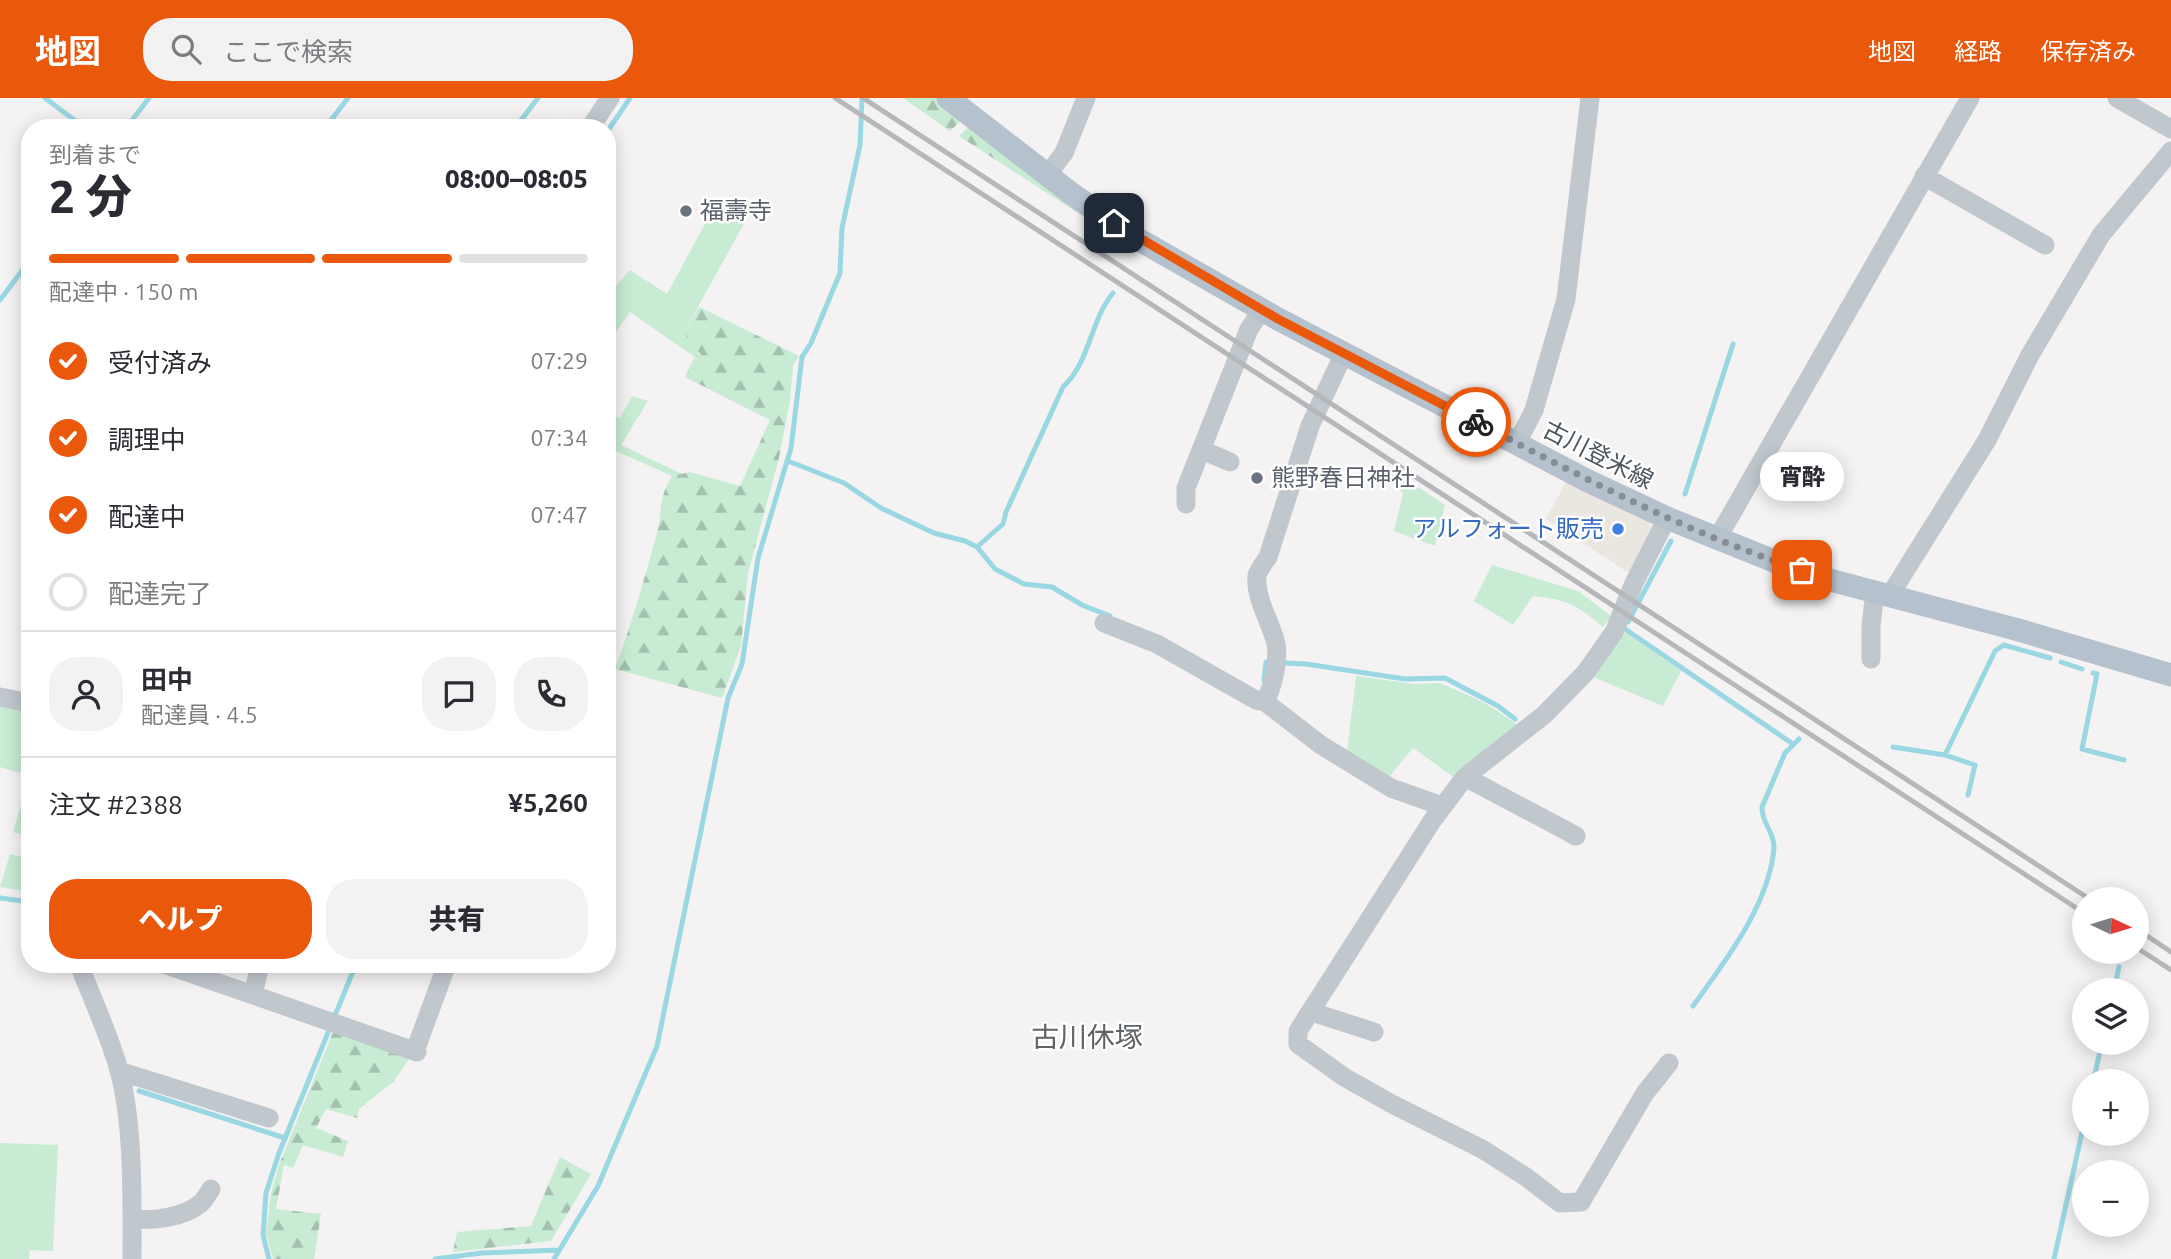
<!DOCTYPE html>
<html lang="ja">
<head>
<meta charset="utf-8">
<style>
  body { margin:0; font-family:Ubuntu,"Noto Sans JP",sans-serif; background:#f2f2f3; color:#2b2b33; height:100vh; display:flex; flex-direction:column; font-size:26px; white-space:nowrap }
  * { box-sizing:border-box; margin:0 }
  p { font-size:23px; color:#7c7c81 }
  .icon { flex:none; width:38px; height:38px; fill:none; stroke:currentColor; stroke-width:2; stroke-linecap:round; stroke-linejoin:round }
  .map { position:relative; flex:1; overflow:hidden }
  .sheet { position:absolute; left:21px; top:21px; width:595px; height:854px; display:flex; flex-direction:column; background:#fff; border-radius:28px; box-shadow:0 4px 18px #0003 }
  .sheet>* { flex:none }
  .needle { width:46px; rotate:94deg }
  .fabs { position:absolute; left:2072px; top:789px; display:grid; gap:14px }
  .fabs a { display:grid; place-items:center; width:77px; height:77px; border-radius:50%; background:#fff; box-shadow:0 4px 18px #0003; font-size:35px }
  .pin { position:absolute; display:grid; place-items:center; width:60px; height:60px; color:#fff; margin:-30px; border-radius:14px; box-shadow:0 4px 10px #0006 }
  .courier { position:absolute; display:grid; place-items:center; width:70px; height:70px; margin:-35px; border:5px solid #ea580c; border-radius:50%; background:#fff; color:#222; box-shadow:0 2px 9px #0007 }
  .bubble { position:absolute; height:49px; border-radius:24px; background:#fff; box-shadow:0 4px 18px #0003; font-size:23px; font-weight:800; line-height:49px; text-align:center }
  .head em { font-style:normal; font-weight:800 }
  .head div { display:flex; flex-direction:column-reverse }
  .head { display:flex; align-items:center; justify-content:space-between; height:119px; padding:0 28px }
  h1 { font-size:46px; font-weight:800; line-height:52px }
  .bar { display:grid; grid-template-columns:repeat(4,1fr); gap:10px 7px; align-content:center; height:84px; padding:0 28px }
  .bar i { height:9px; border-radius:5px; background:#e1e1e2 }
  .bar .selected { background:#ea580c }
  .bar p { grid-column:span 4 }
  .line { display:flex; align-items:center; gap:18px; padding:0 28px; border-top:2px solid #e1e1e2 }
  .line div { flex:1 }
  .round { display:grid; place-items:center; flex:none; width:74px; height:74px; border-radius:28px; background:#f2f2f3 }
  ol { padding:0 28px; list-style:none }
  li { display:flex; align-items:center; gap:21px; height:77px }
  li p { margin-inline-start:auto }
  li .icon { padding:7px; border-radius:50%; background:#ea580c; color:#fff; stroke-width:4 }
  li:last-child { color:#7c7c81 }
  li i { width:38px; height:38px; border:4px solid #e1e1e2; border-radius:50% }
  .action { display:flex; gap:14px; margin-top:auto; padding:14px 28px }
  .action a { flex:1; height:80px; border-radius:28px; background:#ea580c; color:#fff; font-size:28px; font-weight:800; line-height:80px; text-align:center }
  .action a+a { background:#f2f2f3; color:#2b2b33 }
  header { display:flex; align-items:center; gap:42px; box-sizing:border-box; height:98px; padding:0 35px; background:#ea580c; color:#fff }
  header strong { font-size:33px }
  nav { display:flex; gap:38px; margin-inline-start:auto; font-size:24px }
  .search { width:490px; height:63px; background:#f2f2f3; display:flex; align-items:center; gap:18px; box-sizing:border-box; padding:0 24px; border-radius:28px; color:#7c7c81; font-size:26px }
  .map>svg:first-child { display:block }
</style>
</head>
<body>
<header>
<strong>地図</strong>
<div class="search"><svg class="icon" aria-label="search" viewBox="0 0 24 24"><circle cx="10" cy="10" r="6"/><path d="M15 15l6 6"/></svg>ここで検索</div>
<nav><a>地図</a><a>経路</a><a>保存済み</a></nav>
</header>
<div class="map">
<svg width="2171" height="1161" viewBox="0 0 2171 1161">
  <defs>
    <pattern id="forest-firs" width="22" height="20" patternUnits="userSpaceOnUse" patternTransform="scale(1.75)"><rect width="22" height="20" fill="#c7ebd3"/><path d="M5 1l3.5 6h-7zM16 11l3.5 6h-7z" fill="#a4c1ae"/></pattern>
  </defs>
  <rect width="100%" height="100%" fill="#f4f2f2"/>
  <path fill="#eae7e0" d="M1566 384 1650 425 1651 435 1632 477 1546 421Z"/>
  <path fill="#c7ebd3" d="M719 100 751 113 685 232C689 247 700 251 702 264L630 214 607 247V198L630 172 667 196Z
    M632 298 648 303 621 347 682 376 672 378 607 349V315L620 320Z
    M1386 368 1445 407 1435 448 1394 433 1403 396C1396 385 1379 384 1386 368Z
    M1492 467 1578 493 1611 518 1603 529C1576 506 1568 502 1533 498L1513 527 1474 503Z
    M1625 534 1681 573 1663 608 1593 579Z
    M1356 578 1415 586 1440 585 1485 605 1521 629 1455 680 1413 650 1388 680 1347 655Z
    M0 608 30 614V648L20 675 0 669Z
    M22 703 30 705V794L0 789 10 756 24 759 28 739 13 734Z
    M0 1045 58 1047 53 1153 30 1152 29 1161H0Z"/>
  <path fill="url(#forest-firs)" d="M903 0H937L963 21 950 33Z
    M971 27 1084 119 959 38Z
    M699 209 799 258 793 267 790 302 779 360 748 475 741 548 722 600 615 571C631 526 645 481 657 435 663 411 658 400 672 378L690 374 740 388 770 322 685 279 694 260 702 263 700 255 689 245 685 232Z
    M335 929 412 957 393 984 359 1011 357 1020 326 1011 316 1030 348 1043 343 1059 303 1047 293 1070 284 1067 276 1111 321 1116 314 1161H273L266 1135 271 1095 279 1067Z
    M560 1059 591 1076 551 1143 453 1154 457 1134 531 1128Z"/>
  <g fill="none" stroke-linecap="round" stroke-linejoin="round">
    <path stroke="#99d7e3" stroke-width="5" d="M45 0 85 30
      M126 30 149 0
      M325 30 348 0
      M515 30 538 0
      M607 34 630 0
      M0 202 30 162
      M788 363 844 385 881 410 934 435 965 443 977 449 995 471 1024 486 1052 489 1082 507 1110 518
      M1685 396 1733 246
      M977 449 1003 426 1006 414 1063 289C1090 264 1090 223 1113 195
      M1628 524 1671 443
      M1625 531 1793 646
      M2061 564 2082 571
      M2093 575 2097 576 2082 651 2124 662
      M1264 582 1266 564 1306 566 1405 581 1445 580 1498 608 1515 621
      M1893 649 1945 657 1975 667 1968 697
      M1945 657 1995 553 2004 547 2050 560
      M0 800 30 804
      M2114 892 2119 869
      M1693 908C1726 862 1769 807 1774 750 1775 735 1761 724 1762 709L1785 655 1799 641
      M2093 984 2102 945
      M139 993 285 1040
      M269 1161 263 1137 266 1095 279 1055 356 866
      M435 1161 482 1155 559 1152
      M554 1161 598 1088 657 948 728 600 742 566 758 460 791 350 802 259 811 245 840 175 842 130 860 47 862 0
      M2054 1161 2084 1025"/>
    <path stroke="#c0c7cd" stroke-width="19" d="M2117 0 2171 31
      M590 30 610 0
      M1047 77 1064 55 1086 0
      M1924 78 2045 147
      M1517 345 1534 312 1566 201 1590 0
      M1202 352 1230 364
      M1186 406V390L1249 231 1262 212
      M1667 420 1634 485 1614 534 1586 574 1544 617 1465 679 1432 723 1298 933V946L1344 979 1392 1006 1482 1051 1526 1079 1560 1105 1581 1104 1645 995 1669 965
      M1717 441 1970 0
      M1890 497 1987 342 2030 257 2101 137 2171 53
      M1104 525 1157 546 1256 602 1265 604C1273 588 1279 563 1276 546 1271 524 1255 501 1257 478 1258 472 1264 465 1268 459L1310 328 1344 255
      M1871 561V528L1875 493
      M0 599 30 605
      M1265 604 1321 647 1391 690 1442 708
      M1465 679 1576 738
      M79 866C92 901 109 936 119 972 134 1027 132 1104 132 1161
      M164 866 417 954
      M253 897 260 866
      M1312 911 1321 917 1374 934
      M415 953 447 866
      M119 973 269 1020
      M132 1120C152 1124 185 1119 201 1105 205 1102 208 1095 211 1091"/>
    <path stroke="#b5c2cd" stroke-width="23" d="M948 0 1072 96 1136 140 1278 221 1588 383 1667 420 1779 465 1830 482 2015 531 2171 577"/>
    <path stroke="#b5b8bb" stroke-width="5" d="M835 0 2084 815
      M863 0 2091 802
      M2137 831 2171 854
      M2137 850 2171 872"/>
  </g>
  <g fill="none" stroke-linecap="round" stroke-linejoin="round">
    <path stroke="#878d92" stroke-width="7" stroke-dasharray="0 12.6" d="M1476 324C1583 379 1688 436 1802 472"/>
    <path stroke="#ea580c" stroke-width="9" d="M1114 125 1278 221 1476 324"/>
  </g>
  <g fill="#6b7280" stroke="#fff" stroke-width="2.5">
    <circle cx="686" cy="113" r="7"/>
    <circle cx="1257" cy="380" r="7"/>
  </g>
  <circle fill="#3f7fe0" stroke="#fff" stroke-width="2.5" cx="1618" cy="431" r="7"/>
  <g text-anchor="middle" stroke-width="5" stroke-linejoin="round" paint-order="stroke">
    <g font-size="24" fill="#5b616d" stroke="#fff" text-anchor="start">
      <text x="700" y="121">福壽寺</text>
      <text x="1271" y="388">熊野春日神社</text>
    </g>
    <g font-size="24" fill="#4c565e" stroke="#fff">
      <text transform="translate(1598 357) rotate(27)" y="8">古川登米線</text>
    </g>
    <g font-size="24" fill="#366cbe" stroke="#fff" text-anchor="end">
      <text x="1604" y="439">アルフォート販売</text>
    </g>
    <g font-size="28" fill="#5f6366" stroke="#fff">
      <text x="1087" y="949">古川休塚</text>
    </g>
  </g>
</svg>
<div class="fabs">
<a><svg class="needle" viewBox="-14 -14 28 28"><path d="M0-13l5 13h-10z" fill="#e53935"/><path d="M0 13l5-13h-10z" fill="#7c7c81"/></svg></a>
<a><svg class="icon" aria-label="layers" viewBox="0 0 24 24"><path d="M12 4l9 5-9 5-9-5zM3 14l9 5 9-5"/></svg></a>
<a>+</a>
<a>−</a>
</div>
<div class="pin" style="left:1802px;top:472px;background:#ea580c"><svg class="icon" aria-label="bag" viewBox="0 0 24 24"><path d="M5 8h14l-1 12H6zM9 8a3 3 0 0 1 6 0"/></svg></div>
<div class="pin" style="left:1114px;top:125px;background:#1f2937"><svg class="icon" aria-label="home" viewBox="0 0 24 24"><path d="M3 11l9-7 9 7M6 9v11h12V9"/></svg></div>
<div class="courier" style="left:1476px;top:324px"><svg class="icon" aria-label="bike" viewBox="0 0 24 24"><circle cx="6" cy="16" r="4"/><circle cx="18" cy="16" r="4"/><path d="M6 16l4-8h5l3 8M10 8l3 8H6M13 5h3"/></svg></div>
<div class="bubble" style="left:1760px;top:354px;width:84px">宵酔</div>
<section class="sheet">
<div class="head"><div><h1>2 分</h1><p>到着まで</p></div><em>08:00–08:05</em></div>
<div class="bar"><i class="selected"></i><i class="selected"></i><i class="selected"></i><i></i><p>配達中 · 150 m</p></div>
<ol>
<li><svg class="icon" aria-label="check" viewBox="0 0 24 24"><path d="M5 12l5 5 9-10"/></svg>受付済み<p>07:29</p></li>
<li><svg class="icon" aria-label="check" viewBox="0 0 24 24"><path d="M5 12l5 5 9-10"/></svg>調理中<p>07:34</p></li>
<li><svg class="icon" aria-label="check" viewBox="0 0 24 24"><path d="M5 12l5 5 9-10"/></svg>配達中<p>07:47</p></li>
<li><i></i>配達完了</li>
</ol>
<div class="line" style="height:126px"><a class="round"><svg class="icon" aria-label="person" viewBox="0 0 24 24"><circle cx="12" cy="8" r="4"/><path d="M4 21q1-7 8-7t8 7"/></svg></a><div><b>田中</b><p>配達員 · 4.5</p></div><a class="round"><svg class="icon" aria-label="chat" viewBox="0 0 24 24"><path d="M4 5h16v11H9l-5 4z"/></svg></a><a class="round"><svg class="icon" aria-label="phone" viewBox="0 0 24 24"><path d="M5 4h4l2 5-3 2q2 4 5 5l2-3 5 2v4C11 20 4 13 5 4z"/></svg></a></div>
<div class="line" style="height:91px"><div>注文 #2388</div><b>¥5,260</b></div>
<div class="action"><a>ヘルプ</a><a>共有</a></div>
</section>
</div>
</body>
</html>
